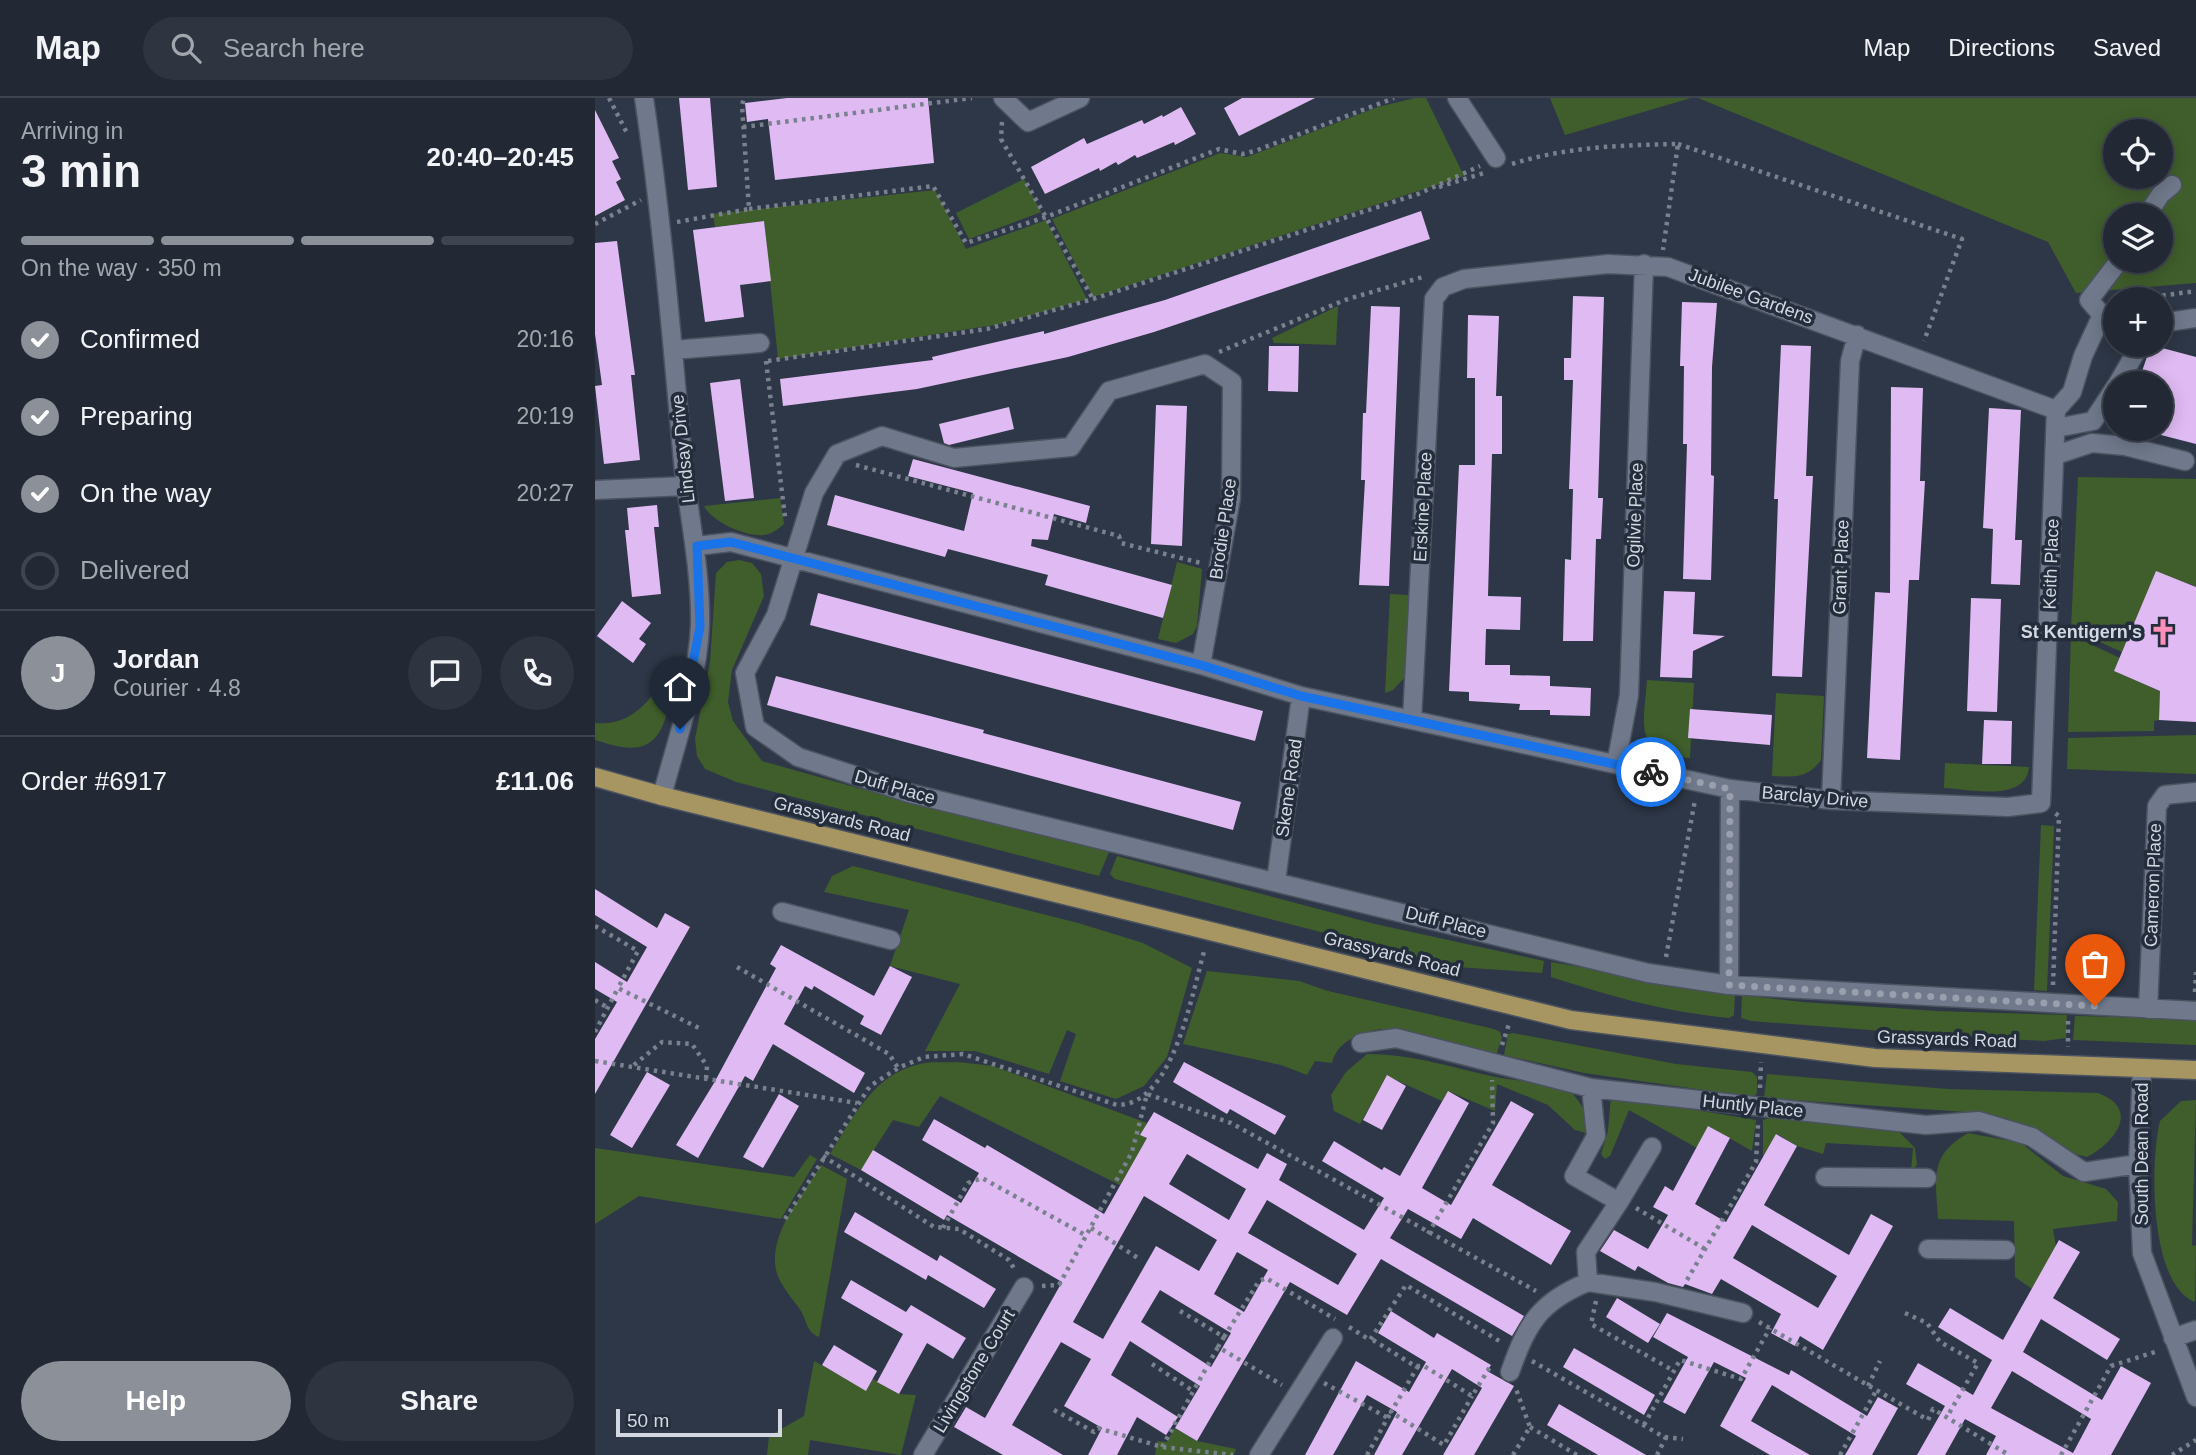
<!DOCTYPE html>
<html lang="en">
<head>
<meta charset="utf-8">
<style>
  body { margin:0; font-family:Helvetica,sans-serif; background:#2e3541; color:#f1f3f6; height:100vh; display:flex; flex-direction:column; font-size:26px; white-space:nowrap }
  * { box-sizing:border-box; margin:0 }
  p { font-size:23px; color:#a2a6ad }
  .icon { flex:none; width:38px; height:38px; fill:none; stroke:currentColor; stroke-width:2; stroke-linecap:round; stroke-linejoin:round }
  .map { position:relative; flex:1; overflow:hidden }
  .drawer { display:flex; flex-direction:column; background:#222935; width:595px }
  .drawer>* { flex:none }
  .tools { position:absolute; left:1508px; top:21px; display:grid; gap:14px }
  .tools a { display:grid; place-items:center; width:70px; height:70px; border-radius:50%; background:#222935; box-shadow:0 4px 18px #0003,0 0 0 2px #3f4550; font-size:35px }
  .scale { position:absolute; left:21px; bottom:18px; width:166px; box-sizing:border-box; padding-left:7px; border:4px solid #d2d7e2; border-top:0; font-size:19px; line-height:24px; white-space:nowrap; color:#d2d7e2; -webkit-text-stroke:5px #242d3c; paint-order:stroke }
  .pin { position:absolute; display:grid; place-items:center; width:60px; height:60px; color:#fff; margin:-72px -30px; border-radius:50% 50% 50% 0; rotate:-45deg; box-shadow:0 0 7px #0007 }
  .pin .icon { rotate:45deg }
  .courier { position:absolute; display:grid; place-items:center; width:70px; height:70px; margin:-35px; border:5px solid #1a73e8; border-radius:50%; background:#fff; color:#222; box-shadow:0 2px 9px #0007 }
  .overview em { font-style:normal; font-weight:800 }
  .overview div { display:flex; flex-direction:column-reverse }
  .overview { display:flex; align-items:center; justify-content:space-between; height:119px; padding:0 21px }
  h1 { font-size:46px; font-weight:800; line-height:52px }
  .bar { display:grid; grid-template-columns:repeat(4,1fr); gap:10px 7px; align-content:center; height:84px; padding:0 21px }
  .bar i { height:9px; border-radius:5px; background:#3f4550 }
  .bar .active { background:#8c9099 }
  .bar p { grid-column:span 4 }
  .line { display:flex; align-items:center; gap:18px; padding:0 21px; border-top:2px solid #3f4550 }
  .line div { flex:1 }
  .round { display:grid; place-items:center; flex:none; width:74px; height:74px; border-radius:37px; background:#2e3541 }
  ol { padding:0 21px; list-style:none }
  li { display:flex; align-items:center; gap:21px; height:77px }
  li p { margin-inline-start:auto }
  li .icon { padding:7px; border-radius:50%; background:#8c9099; color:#fff; stroke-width:4 }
  li:last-child { color:#a2a6ad }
  li i { width:38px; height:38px; border:4px solid #3f4550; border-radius:50% }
  .cta { display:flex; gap:14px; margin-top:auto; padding:14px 21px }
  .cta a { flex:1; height:80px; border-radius:42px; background:#8c9099; color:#fff; font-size:28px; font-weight:800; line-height:80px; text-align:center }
  .cta a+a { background:#2e3541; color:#f1f3f6 }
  header { display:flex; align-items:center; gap:42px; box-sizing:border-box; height:98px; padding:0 35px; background:#222935; border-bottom:2px solid #3f4550 }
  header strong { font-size:33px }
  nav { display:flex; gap:38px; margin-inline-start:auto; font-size:24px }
  .search { width:490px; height:63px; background:#2e3541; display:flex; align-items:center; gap:18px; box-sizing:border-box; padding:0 24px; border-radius:38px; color:#a2a6ad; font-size:26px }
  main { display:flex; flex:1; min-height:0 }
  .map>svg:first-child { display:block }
</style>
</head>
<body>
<header>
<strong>Map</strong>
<div class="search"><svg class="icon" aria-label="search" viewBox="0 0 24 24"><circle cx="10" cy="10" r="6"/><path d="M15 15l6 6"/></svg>Search here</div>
<nav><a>Map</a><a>Directions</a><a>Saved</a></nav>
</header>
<main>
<section class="drawer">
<div class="overview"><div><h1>3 min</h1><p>Arriving in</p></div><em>20:40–20:45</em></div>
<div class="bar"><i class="active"></i><i class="active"></i><i class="active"></i><i></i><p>On the way · 350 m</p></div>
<ol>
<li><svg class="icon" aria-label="check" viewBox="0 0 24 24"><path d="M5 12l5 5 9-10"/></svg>Confirmed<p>20:16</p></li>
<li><svg class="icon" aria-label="check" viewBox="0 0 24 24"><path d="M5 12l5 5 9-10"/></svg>Preparing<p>20:19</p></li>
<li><svg class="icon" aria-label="check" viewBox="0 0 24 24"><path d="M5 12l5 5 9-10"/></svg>On the way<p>20:27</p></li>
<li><i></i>Delivered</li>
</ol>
<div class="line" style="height:126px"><b class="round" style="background:#8c9099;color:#fff">J</b><div><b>Jordan</b><p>Courier · 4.8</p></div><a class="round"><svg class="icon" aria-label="chat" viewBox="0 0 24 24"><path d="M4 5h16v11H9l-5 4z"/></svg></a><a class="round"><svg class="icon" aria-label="phone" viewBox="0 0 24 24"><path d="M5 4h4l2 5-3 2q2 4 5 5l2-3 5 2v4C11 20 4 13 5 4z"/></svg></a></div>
<div class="line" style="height:91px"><div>Order #6917</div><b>£11.06</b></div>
<div class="cta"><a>Help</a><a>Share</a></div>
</section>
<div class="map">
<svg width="1601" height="1357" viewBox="0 0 1601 1357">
  <rect width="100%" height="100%" fill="#2e3747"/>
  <path fill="#405e2c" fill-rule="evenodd" d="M820 0H831L869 78 498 199 457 121 625 55 652 59 783 9Z
    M955 0H1096L970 37Z
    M1103 0H1601V185L1481 195 1453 144ZM1521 33H1566V79H1521ZM1521 117H1566V163H1521Z
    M429 81 446 114 374 141 361 115Z
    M340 92 371 151 451 122 492 201 405 226 183 261 169 123 120 129 118 116Z
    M743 208 741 247 679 245 677 240Z
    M1483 379 1601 381V498L1600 488 1561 474 1527 554 1476 531Z
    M185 400 189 426C183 431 177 436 169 437 151 439 117 424 109 408Z
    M144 462 157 465 166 476 169 498 137 572 133 604 138 623 167 663 295 699 514 754 504 778 141 684 110 671 102 658 100 641 115 564 121 475 132 464Z
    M582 464 607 471 602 528 598 536 581 545 563 541Z
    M795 496 814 497 811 578 798 592 790 595Z
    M1476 537 1525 560 1519 573 1565 593 1564 622 1559 623V633L1473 634Z
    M76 571C76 594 75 643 44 649 30 652 14 646 0 642V625C39 629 57 599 76 571Z
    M1052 582 1099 585 1095 660C1037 656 1049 627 1052 582Z
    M1181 595 1229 598 1226 662C1212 681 1198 679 1177 678Z
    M1601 637V676L1472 671 1473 640Z
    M1350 665 1434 669C1431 705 1374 691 1349 690Z
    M1446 727 1459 728 1452 893 1439 892Z
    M522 758 780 826 949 863 947 875 862 869 520 781 515 776Z
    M258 768 483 825 548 845 597 870 572 959 549 988 521 1001 465 983 481 936 472 932 454 976 380 953H330L365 886 295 868 314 812 229 794 237 778Z
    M956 864 1140 895 1139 917 1134 920C1071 914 1015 898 956 879Z
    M612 873 704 883 733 893 899 931 905 934 907 940 901 957 785 931C765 935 742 943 737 965L720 963 712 977 686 967 588 946Z
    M1147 897 1207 904 1342 913 1472 917 1471 940 1449 943 1328 936 1156 923 1146 920Z
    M1480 918 1601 921V947L1478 942Z
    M918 935 1081 966 1157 974 1162 979V995L1158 999 989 975 909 957 913 936Z
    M772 956C819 956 861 971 906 980 925 984 947 982 966 988 981 993 998 1022 995 1036L980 1032 953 1007 902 986 900 1013 853 993 847 1003 792 978 765 1026 739 1013 736 997 751 974Z
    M363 964 398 968 552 1025 546 1036 553 1041 525 1087 345 998 324 1029 298 1022 266 1072 235 1056C258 1019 279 976 325 966 337 963 351 965 363 964Z
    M1172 976 1353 991 1503 995C1546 1011 1520 1044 1492 1059L1472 1054 1414 1021 1385 1015 1169 1000Z
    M1016 998 1161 1022 1157 1053 1113 1028 1102 1050 1034 1012 1015 1058 1010 1061 1006 1056 1013 1033Z
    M1601 1002 1597 1147 1601 1148 1600 1204C1554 1187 1555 1062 1565 1023L1586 1003Z
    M1174 1020 1302 1032 1320 1050 1322 1067 1316 1073 1318 1050 1231 1045 1228 1056 1202 1048 1182 1036 1168 1059V1022Z
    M1373 1035 1426 1045 1468 1078 1511 1091 1523 1104 1522 1123 1458 1131 1461 1149 1437 1191 1420 1179 1419 1123 1343 1121C1341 1081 1333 1058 1373 1035Z
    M0 1050 199 1079 215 1057 222 1061 186 1121 44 1098 0 1126Z
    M226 1067 252 1081 224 1239C211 1234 212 1223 206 1213 196 1198 181 1184 180 1165 178 1129 209 1096 226 1067Z
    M219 1263 271 1292 278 1281 304 1296 321 1297 306 1357 215 1342 213 1357H172L174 1338 209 1318Z
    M579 1330 602 1343 641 1351 639 1357H560L562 1343 572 1344Z"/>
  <path fill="#dfbaf3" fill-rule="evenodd" d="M84 0H115L122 89 93 92Z
    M192 0H333L339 65 180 82 173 21 152 24 150 5Z
    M647 0H720L644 38 629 10Z
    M586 9 601 36 580 47 579 44 542 60 540 57 523 67 521 64 505 73 504 70 450 96 436 69 489 40 492 46 547 22 549 26 567 17 568 19Z
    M0 12 24 60 17 63 26 81 21 84 30 102 0 118Z
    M826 113 835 141 559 234 473 259 322 291 188 308 185 281 338 262 337 259 449 233V236L570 202Z
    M169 123 176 183 145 187 149 219 110 224 98 132Z
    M22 143 40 277H36L45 362 9 366 0 288 7 287 0 236V145Z
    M978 198 1009 199 1003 400H1008L1006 441H1001L998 543H968L970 461 976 462 978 391H974L978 282H969V260H976Z
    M1087 204 1122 205 1117 269 1116 377 1119 378 1116 482 1088 481 1092 346H1088L1089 268H1085Z
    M776 208 805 209 794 488 764 487 770 382H766L768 315H771Z
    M873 217 904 218 901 298H907V356H897L893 498 926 499 925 532 891 531 890 567H915V577L955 578V588L996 590 995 618 955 617V612H924L925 606 874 603V594L854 593 864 367H880V280H872Z
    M1186 247 1216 248 1211 378H1218L1207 579 1177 578 1183 401H1179Z
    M1556 247 1601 259V346L1566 337V285H1543Z
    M674 248H704L703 294 673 293Z
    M145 281 159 400 130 403 115 285Z
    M1296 289 1328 290 1325 383H1330L1324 482H1314L1305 662 1272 660 1280 494 1295 495Z
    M561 307 592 308 587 448 556 446Z
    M414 309 419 331 354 347 349 345 344 326Z
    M1394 310 1426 312 1420 442H1427L1425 487 1396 486 1398 431 1388 430Z
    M318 361 495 408 491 425 459 416 453 442 437 441 436 448 577 487 568 520 450 487 453 477 353 451 350 459 232 427 240 397 369 433 378 395 313 378Z
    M62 407 64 429H59L66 496 37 499 30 432H34L32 410Z
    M1561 473 1601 489V624L1564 622 1565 593 1519 573Z
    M1069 493 1100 494 1098 536 1130 538 1098 553 1097 580 1065 579Z
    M223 495 668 613 660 643 215 527Z
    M1376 500 1406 501 1402 614 1372 613Z
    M27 503 56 525 44 541 51 546 38 565 2 538Z
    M181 578 389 632 388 635 646 704 638 732 172 607Z
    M1095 611 1177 617 1175 647 1093 640Z
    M1389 622 1417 623 1416 666H1387Z
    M0 791 62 830 70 815 95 829 0 996V941L22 904 0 891V864L32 884 52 849 0 817Z
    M186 847 279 898 295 868 317 879 286 937 265 926 269 918 219 888 217 892 210 888 189 926 270 975 259 995 178 946 158 983 150 978 103 1060 81 1047 119 985 181 870 175 866Z
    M589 964 691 1018 680 1037 635 1011 632 1016 578 984Z
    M52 974 75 987 37 1050 15 1037Z
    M792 977 811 988 787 1032 768 1022Z
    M853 993 874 1005 827 1090 856 1107 916 1003 939 1016 897 1087 976 1133 956 1167 878 1120 866 1141 813 1111 795 1140 929 1218 917 1238 786 1161 752 1217 695 1184 602 1343 580 1330 605 1288 535 1243 516 1277 583 1319 571 1337 542 1319 522 1357H493L507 1330 469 1308 496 1261 466 1244 417 1327 468 1357H408L359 1329 371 1309 390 1320 467 1184 352 1117 349 1122 266 1072 278 1052 366 1105 384 1075 327 1042 339 1021 390 1050 392 1047 509 1116 552 1040 545 1037 559 1014 663 1071 672 1055 692 1066 684 1082 769 1132 789 1100 727 1063 739 1043 787 1072 789 1069 805 1078ZM592 1056 651 1091 634 1122 574 1086ZM549 1098 622 1142 604 1173 561 1148 508 1241 478 1224ZM672 1102 762 1156 743 1187 653 1135ZM642 1154 673 1172 649 1214 619 1196ZM565 1192 636 1235 616 1269 546 1224Z
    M184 996 204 1008 168 1070 148 1059Z
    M1113 1028 1135 1040 1100 1106 1131 1124 1181 1036 1202 1048 1169 1107 1254 1157 1276 1116 1298 1128 1228 1252 1205 1238 1200 1248 1176 1235 1186 1216 1126 1181 1117 1196 1090 1186 1088 1189 1073 1185 1043 1168 1040 1173 1005 1153 1019 1132 1053 1151 1073 1117 1058 1109 1070 1088 1078 1093ZM1157 1127 1242 1178 1223 1210 1138 1160Z
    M260 1114 342 1163 345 1157 401 1191 389 1210 333 1177 331 1182 249 1134Z
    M1464 1142 1485 1154 1458 1200 1525 1241 1512 1262 1446 1221 1428 1254 1507 1302 1526 1268 1556 1285 1516 1357H1391L1401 1338 1370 1321 1350 1357H1322L1350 1308 1311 1286 1323 1265 1378 1297 1397 1262 1343 1229 1355 1210 1408 1242ZM1417 1273 1496 1321 1478 1355 1396 1310Z
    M256 1182 311 1214 316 1207 371 1240 358 1261 332 1245 304 1296 282 1284 308 1236 246 1200Z
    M1022 1200 1065 1226 1053 1245 1011 1219Z
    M796 1213 839 1240 842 1235 896 1267 892 1273 919 1288 879 1357H848L887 1290 857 1271 807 1357H779L802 1314 772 1297 738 1357H710L761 1263 814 1294 831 1264 783 1235Z
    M1072 1215 1194 1277 1196 1272 1272 1318 1283 1299 1303 1310 1277 1357H1250L1261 1338 1177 1287 1156 1323 1215 1357H1175L1125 1328 1151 1280 1119 1264 1090 1316 1068 1304 1093 1259 1058 1239Z
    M239 1247 282 1273 271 1293 227 1267Z
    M979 1250 1060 1297 1049 1317 968 1269Z
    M964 1306 1051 1357H1003L952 1327Z"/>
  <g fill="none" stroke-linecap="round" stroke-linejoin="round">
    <defs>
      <path id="minor" d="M49 0C67 121 77 242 88 364 94 419 106 472 105 527 103 582 81 645 67 698
        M408 0 433 24 485 0
        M862 0 901 60
        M1552 117 1566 96 1577 87
        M1566 225 1601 220
        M78 252 165 245
        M1523 285 1545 247
        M1461 312 1477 294 1488 258 1507 217 1494 202 1524 163
        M1461 330 1498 323 1521 288
        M1461 357 1497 345 1530 348 1590 363
        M0 392 91 388
        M102 448 136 444 606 567 706 598 1135 691 1236 702 1413 709 1446 705 1461 312
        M606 567 636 400 637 284 610 266 514 293 476 349 359 360 287 338 242 356 219 395 181 517 150 575 160 629 203 659 314 695 1053 875 1134 887 1601 913
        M817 622 839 201 848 189 869 181 1013 166 1073 169 1461 312
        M1021 666 1034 597 1049 166
        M1236 702 1255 263 1262 237
        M681 783 706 598
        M187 814 296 842
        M1134 887 1135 691
        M1553 911 1562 708 1570 697 1601 694
        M766 945 801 940 996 990 1331 1027 1384 1023 1437 1039 1489 1074 1543 1066
        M1547 970 1543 1066 1547 1155 1601 1299
        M996 990 1001 1038 979 1078 1024 1104 1057 1049
        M1230 1079 1332 1080
        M1024 1104 991 1154 993 1184 1060 1194 1148 1215
        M1333 1151 1411 1152
        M1578 1240 1601 1232
        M915 1274C932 1226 944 1204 993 1184
        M328 1357 429 1189
        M664 1357 738 1240"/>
      <path id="major" d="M0 679 67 698 976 922 1280 960 1601 972"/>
    </defs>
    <use href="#minor" stroke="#4b5260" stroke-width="21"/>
    <use href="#major" stroke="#4b5260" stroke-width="21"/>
    <path stroke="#79808e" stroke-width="4.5" stroke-dasharray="3.5 5" stroke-linecap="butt" d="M14 0 33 37
      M407 24 406 41 498 201
      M148 29 377 0
      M1083 46 1367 141 1329 243
      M917 66C970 49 1027 47 1083 46L1068 152
      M844 89 889 75
      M154 111 338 88 371 145 451 119 624 51 647 56 660 53 799 0
      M82 124 154 111 147 7 149 0
      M0 126 46 102
      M1542 201 1601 193
      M624 254 750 202 831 178
      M171 263 190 419
      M173 263 392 231 498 201 823 96 885 68
      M261 367 524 438 526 445 606 465
      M0 828 43 853 23 890
      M1071 859 1100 702
      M142 869 294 956 303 970
      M1458 887 1464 718 1460 715
      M1600 894 1601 874
      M0 902 13 910
      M1473 923V949
      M0 934 23 890 106 931
      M907 947 914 926
      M0 963 262 1005
      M39 967 67 944 97 946 112 968 111 981
      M1165 990 1166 964
      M228 1058 339 1129 364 1131 414 1162 420 1172
      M1041 1110 1110 1151
      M190 1121 275 988 303 970 329 959 368 956 522 1007C579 1007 597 894 610 850
      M348 1130 373 1085 387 1080 492 1138
      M496 1130 546 1162
      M833 1136 898 1025 897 982
      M1092 1182 1161 1064 1163 1027
      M447 1188 464 1187 537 1054 552 996 636 1025 941 1193
      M1001 1203 996 1226 1079 1273
      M585 1213 629 1239 623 1249 687 1287
      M1310 1215 1332 1225 1345 1244 1383 1265 1352 1319
      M1164 1224 1333 1322 1338 1311 1414 1357
      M754 1229 775 1242 811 1187 906 1244
      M629 1239 664 1183 671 1180 740 1221
      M778 1242 820 1268H829L877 1298 895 1269
      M937 1263 1069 1339 1088 1341
      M557 1266 598 1293
      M823 1268 796 1314 849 1347 877 1298
      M729 1285 793 1320
      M1273 1288 1285 1263
      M459 1312 499 1334 503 1330 567 1349 638 1357
      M1049 1327 1085 1262 1146 1281 1175 1230
      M935 1329 982 1357
      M567 1349 623 1249
      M772 1357 796 1314
      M918 1357 935 1329 921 1291
      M1062 1357 1071 1339
      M1245 1357 1281 1293
      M1466 1357 1516 1268 1563 1253
      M1577 1357 1601 1342"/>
    <use href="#minor" stroke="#6f798b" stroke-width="18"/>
    <use href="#major" stroke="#a79562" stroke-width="18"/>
  </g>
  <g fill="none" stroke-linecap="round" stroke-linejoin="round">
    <path stroke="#999fac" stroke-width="7" stroke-dasharray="0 12.6" d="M1056 674 1135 691 1134 887 1500 908"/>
    <path stroke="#1a73e8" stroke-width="9" d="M85 631 105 529 102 448 136 444 606 567 706 598 1056 674"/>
  </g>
  <defs>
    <symbol id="church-bare" viewBox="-9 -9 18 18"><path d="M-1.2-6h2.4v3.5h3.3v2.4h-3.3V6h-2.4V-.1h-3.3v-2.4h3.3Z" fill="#ff8eb9" stroke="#242d3c" stroke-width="2.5" paint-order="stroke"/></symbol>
  </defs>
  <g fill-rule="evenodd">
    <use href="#church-bare" x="1549" y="515" width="38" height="38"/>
  </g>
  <g text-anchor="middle" stroke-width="7" stroke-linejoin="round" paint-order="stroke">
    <g font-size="18" fill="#d2d7e2" stroke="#242d3c">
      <text transform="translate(1156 198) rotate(20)" y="6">Jubilee Gardens</text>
      <text transform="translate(88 351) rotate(-96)" y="6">Lindsay Drive</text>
      <text transform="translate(828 409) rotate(-87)" y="6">Erskine Place</text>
      <text transform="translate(1040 417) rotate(-88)" y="6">Ogilvie Place</text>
      <text transform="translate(628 431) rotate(-82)" y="6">Brodie Place</text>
      <text transform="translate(1456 466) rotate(-88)" y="6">Keith Place</text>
      <text transform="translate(1246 469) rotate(-88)" y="6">Grant Place</text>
      <text transform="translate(300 689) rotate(16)" y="6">Duff Place</text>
      <text transform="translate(694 690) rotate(-82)" y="6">Skene Road</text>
      <text transform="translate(1220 699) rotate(5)" y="6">Barclay Drive</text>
      <text transform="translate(247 721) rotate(14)" y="6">Grassyards Road</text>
      <text transform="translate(1558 787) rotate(-88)" y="6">Cameron Place</text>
      <text transform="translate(851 824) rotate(14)" y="6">Duff Place</text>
      <text transform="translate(797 856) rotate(14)" y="6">Grassyards Road</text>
      <text transform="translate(1352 941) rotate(2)" y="6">Grassyards Road</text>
      <text transform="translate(1158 1008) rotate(6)" y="6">Huntly Place</text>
      <text transform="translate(1547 1056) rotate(-90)" y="6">South Dean Road</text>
      <text transform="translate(379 1273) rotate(-59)" y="6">Livingstone Court</text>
    </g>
    <g font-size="18" font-weight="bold" fill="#d2d7e2" stroke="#242d3c" text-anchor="end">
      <text x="1547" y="540">St Kentigern's</text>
    </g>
  </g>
</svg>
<div class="tools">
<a><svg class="icon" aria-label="locate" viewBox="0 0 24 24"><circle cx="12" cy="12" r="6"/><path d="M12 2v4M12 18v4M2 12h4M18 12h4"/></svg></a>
<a><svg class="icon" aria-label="layers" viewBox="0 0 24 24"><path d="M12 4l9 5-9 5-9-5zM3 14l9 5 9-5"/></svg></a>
<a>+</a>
<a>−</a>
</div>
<div class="scale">50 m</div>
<div class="pin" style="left:1500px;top:908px;background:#ea580c"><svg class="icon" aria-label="bag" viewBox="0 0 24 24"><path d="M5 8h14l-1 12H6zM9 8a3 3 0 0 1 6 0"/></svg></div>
<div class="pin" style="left:85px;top:631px;background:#1f2937"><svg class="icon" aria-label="home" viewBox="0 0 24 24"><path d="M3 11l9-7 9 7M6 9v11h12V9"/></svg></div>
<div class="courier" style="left:1056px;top:674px"><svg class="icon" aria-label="bike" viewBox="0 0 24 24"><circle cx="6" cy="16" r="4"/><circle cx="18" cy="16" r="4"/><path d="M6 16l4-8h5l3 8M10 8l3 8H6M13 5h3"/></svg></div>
</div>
</main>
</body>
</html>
